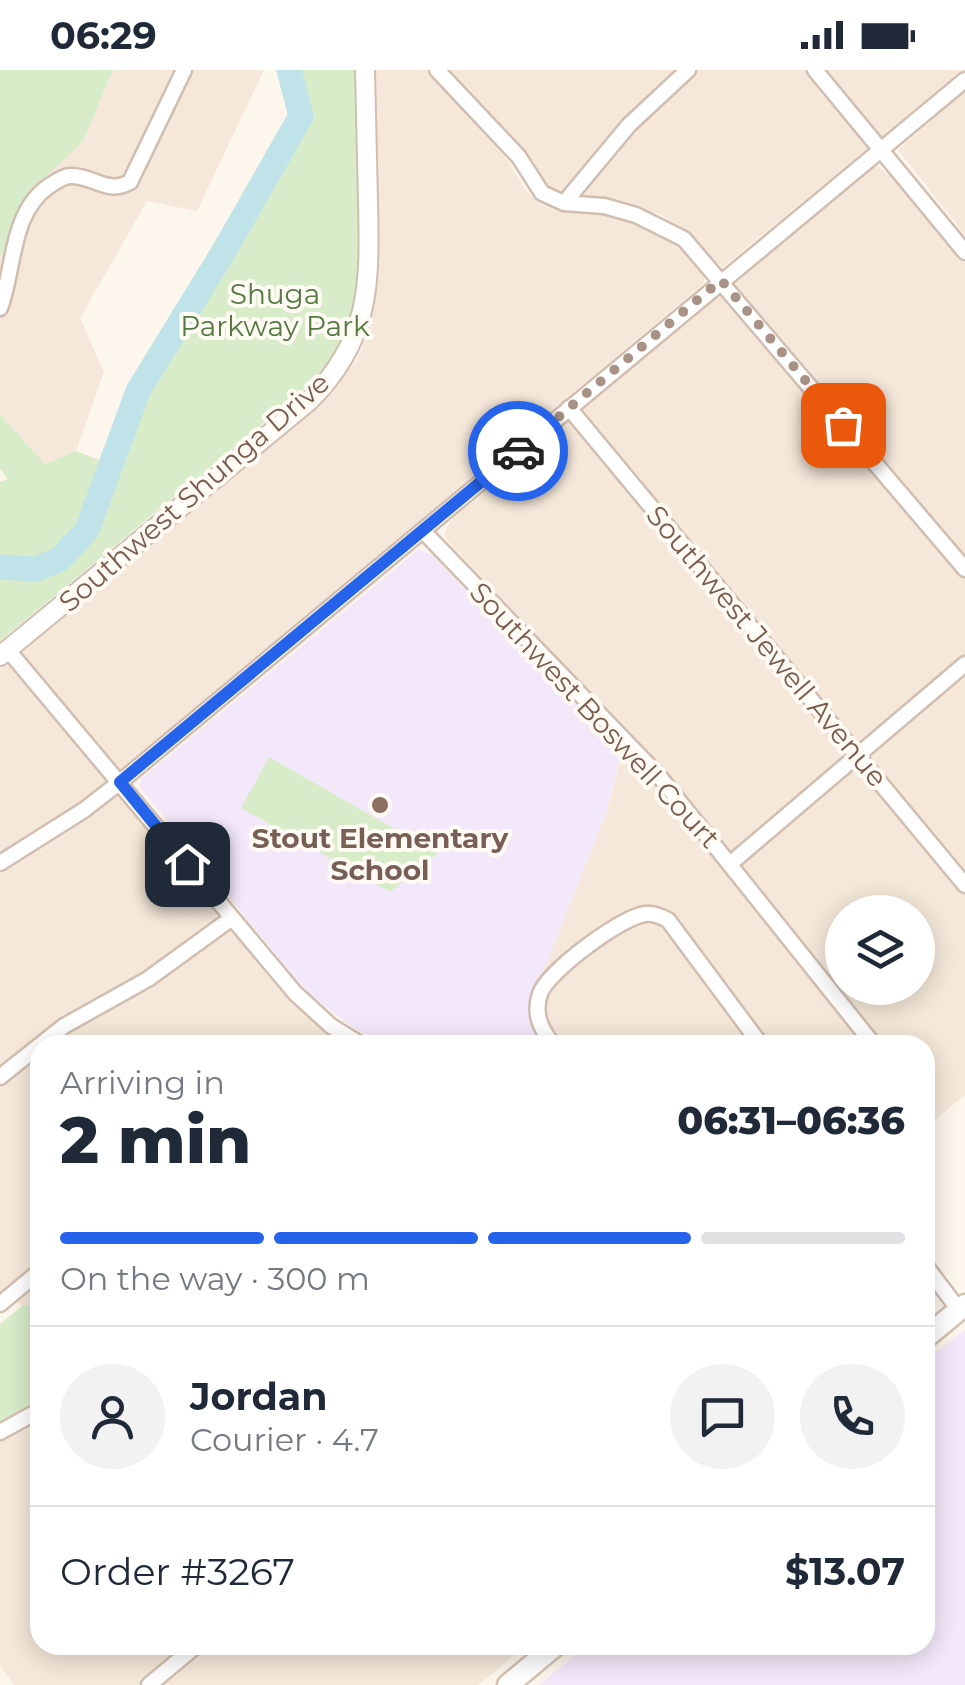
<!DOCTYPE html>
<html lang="en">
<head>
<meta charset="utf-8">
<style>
  body { margin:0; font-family:Montserrat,sans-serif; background:#f2f2f3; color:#1f2937; height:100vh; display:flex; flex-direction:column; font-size:38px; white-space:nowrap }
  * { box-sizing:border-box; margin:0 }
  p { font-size:32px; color:#747a83 }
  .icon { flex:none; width:55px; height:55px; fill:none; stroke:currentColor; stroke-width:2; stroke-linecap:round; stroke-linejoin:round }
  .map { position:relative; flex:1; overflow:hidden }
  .side { position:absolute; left:30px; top:965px; width:905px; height:620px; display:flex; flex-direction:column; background:#fff; border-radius:30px; box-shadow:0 5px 25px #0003 }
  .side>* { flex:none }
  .controls { position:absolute; left:825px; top:825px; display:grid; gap:20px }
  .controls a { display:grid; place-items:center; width:110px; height:110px; border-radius:50%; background:#fff; box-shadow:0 5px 25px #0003; font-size:50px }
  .pin { position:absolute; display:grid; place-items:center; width:85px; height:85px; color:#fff; margin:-42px; border-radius:20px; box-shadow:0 5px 15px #0006 }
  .courier { position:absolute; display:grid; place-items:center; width:100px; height:100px; margin:-50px; border:8px solid #2563eb; border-radius:50%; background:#fff; color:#222; box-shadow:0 2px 12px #0007 }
  .summary em { font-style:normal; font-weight:800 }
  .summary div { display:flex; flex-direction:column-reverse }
  .summary { display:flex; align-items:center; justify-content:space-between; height:170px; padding:0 30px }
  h1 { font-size:65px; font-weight:800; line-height:75px }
  .bar { display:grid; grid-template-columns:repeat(4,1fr); gap:15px 10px; align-content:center; height:120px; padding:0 30px }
  .bar i { height:12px; border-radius:8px; background:#e0e1e3 }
  .bar .selected { background:#2563eb }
  .bar p { grid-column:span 4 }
  .line { display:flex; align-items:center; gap:25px; padding:0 30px; border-top:2px solid #e0e1e3 }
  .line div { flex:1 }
  .round { display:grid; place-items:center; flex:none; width:105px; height:105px; border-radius:52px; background:#f2f2f3 }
  .status { display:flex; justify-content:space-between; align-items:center; height:70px; padding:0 50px; background:#fff; direction:ltr }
  .status svg { height:28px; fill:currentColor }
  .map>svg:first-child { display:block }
</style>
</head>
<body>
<div class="status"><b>06:29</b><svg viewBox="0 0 49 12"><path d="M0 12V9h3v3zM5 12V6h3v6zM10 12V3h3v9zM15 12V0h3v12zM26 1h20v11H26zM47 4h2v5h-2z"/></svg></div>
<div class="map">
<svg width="965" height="1615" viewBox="0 0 965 1615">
  <rect width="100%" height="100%" fill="#fdf6ec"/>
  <path fill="#f5e8da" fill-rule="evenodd" d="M113 0H264L197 141 147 131 80 248 104 302 76 381 45 394 0 344V186L9 180 20 140 32 120 83 71Z
    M375 0H426L498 75 527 122 540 134 554 140 609 145 674 168 704 198V213L109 713 280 920 323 961 345 975H40V1236H22L6 1220 0 1225V597L308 342 356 292 368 264 380 189Z
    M450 0H963L723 197 716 193 685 159 659 144 544 116 534 91Z
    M965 21V165L898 80Z
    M877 96 895 109 965 193V1025L925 1058V975H545L534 925 606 744 628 663 447 470 444 464 450 451 869 98ZM842 842H918V918H842Z
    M40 1350V1575H527L478 1615H15L0 1597V1371Z"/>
  <path fill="#f3e8fa" d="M419 479 433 485 622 681 606 744 534 925 545 975H391L355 959 307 923 139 716 142 708Z
    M965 1259V1615H539L587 1575H925V1292Z"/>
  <path fill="#d8ecc9" d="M0 0H113L83 71 32 120 20 140 9 180 0 186Z
    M289 0H356L360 204 354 243 336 284 301 322 0 571V412L8 409 0 399V344L45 394 76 381 111 395 138 321 224 181 301 46Z
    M269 687 430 779 437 784 390 822 241 738Z
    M22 1236H40V1333L0 1355V1254Z"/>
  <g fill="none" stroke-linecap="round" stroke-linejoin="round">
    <path stroke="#bfe3e8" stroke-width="25" d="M0 497 36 499 60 489 87 460 138 321 224 181 301 46 289 0"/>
    <defs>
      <path id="minor" d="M437 0 519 87 542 123 564 133 604 136 636 145 684 169 965 499
        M815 0 965 182
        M564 133 629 55 688 0
        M0 238C15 198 10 143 49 116 54 113 63 106 70 106 93 105 107 125 130 112L184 0
        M569 338 965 815
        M423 461 659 706 874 975
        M8 580 295 923 331 956 362 975
        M0 793 84 740 120 712 965 10
        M731 793 965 594
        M553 975C541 959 533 944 540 924 547 902 621 847 645 844 653 843 660 846 668 850L761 975
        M0 1007 64 956 148 909 232 848
        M925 1195 959 1240
        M0 1234 40 1201
        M0 1362 40 1340
        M149 1615 197 1575"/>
      <path id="tertiary" d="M0 586 309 331C371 270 370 213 368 132 367 88 366 44 365 0"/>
      <path id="secondary" d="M925 1268 965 1235
        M508 1615 556 1575"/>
    </defs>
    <use href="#minor" stroke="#d1beb0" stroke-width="19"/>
    <use href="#tertiary" stroke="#d1beb0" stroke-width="22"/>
    <use href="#secondary" stroke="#d6c0b0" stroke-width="25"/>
    <use href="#minor" stroke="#fff" stroke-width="14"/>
    <use href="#tertiary" stroke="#fff" stroke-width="18"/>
    <use href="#secondary" stroke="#fff" stroke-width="20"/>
  </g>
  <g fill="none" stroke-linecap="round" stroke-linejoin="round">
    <path stroke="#a89285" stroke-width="10" stroke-dasharray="0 18" d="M518 381 721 210 843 355"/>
    <path stroke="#2563eb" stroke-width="12" d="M187 794 120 712 518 381"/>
  </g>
  <circle fill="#8d6e63" stroke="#fffaf3" stroke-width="4" cx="380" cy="735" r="10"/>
  <g text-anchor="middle" stroke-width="8" stroke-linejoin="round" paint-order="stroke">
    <g font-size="28" fill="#537a41" stroke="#fffaf3">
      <text x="275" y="234">Shuga<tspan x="275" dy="32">Parkway Park</tspan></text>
    </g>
    <g font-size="28" fill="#7a5c4d" stroke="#fffaf3">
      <text transform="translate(194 422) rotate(-41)" y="10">Southwest Shunga Drive</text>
      <text transform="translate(767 576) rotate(50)" y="10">Southwest Jewell Avenue</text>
      <text transform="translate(595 645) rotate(47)" y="10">Southwest Boswell Court</text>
    </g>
    <g font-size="28" font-weight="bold" fill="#785e54" stroke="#fffaf3">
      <text x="380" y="778">Stout Elementary<tspan x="380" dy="32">School</tspan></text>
    </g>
  </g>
</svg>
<div class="controls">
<a><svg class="icon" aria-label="layers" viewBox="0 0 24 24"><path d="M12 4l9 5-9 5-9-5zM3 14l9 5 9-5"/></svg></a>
</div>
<div class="pin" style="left:843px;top:355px;background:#ea580c"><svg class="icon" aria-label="bag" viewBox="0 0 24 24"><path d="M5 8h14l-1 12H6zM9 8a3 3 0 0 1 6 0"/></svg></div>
<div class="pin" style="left:187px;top:794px;background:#1f2937"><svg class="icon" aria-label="home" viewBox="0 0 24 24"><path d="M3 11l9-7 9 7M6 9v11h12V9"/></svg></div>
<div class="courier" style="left:518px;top:381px"><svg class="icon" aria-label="car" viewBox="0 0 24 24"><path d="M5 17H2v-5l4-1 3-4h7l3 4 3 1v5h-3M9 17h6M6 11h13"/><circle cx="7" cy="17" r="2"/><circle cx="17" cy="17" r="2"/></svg></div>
<section class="side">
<div class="summary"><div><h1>2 min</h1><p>Arriving in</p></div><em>06:31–06:36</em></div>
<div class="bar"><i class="selected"></i><i class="selected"></i><i class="selected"></i><i></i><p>On the way · 300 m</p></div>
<div class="line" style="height:180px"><a class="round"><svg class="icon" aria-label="person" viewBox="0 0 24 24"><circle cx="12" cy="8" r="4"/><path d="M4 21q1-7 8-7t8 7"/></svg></a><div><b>Jordan</b><p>Courier · 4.7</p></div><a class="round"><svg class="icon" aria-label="chat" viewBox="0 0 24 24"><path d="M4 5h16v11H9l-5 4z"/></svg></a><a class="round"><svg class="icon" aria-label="phone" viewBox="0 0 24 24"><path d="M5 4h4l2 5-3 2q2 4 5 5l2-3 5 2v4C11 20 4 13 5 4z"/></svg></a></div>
<div class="line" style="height:130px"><div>Order #3267</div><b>$13.07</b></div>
</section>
</div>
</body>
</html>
